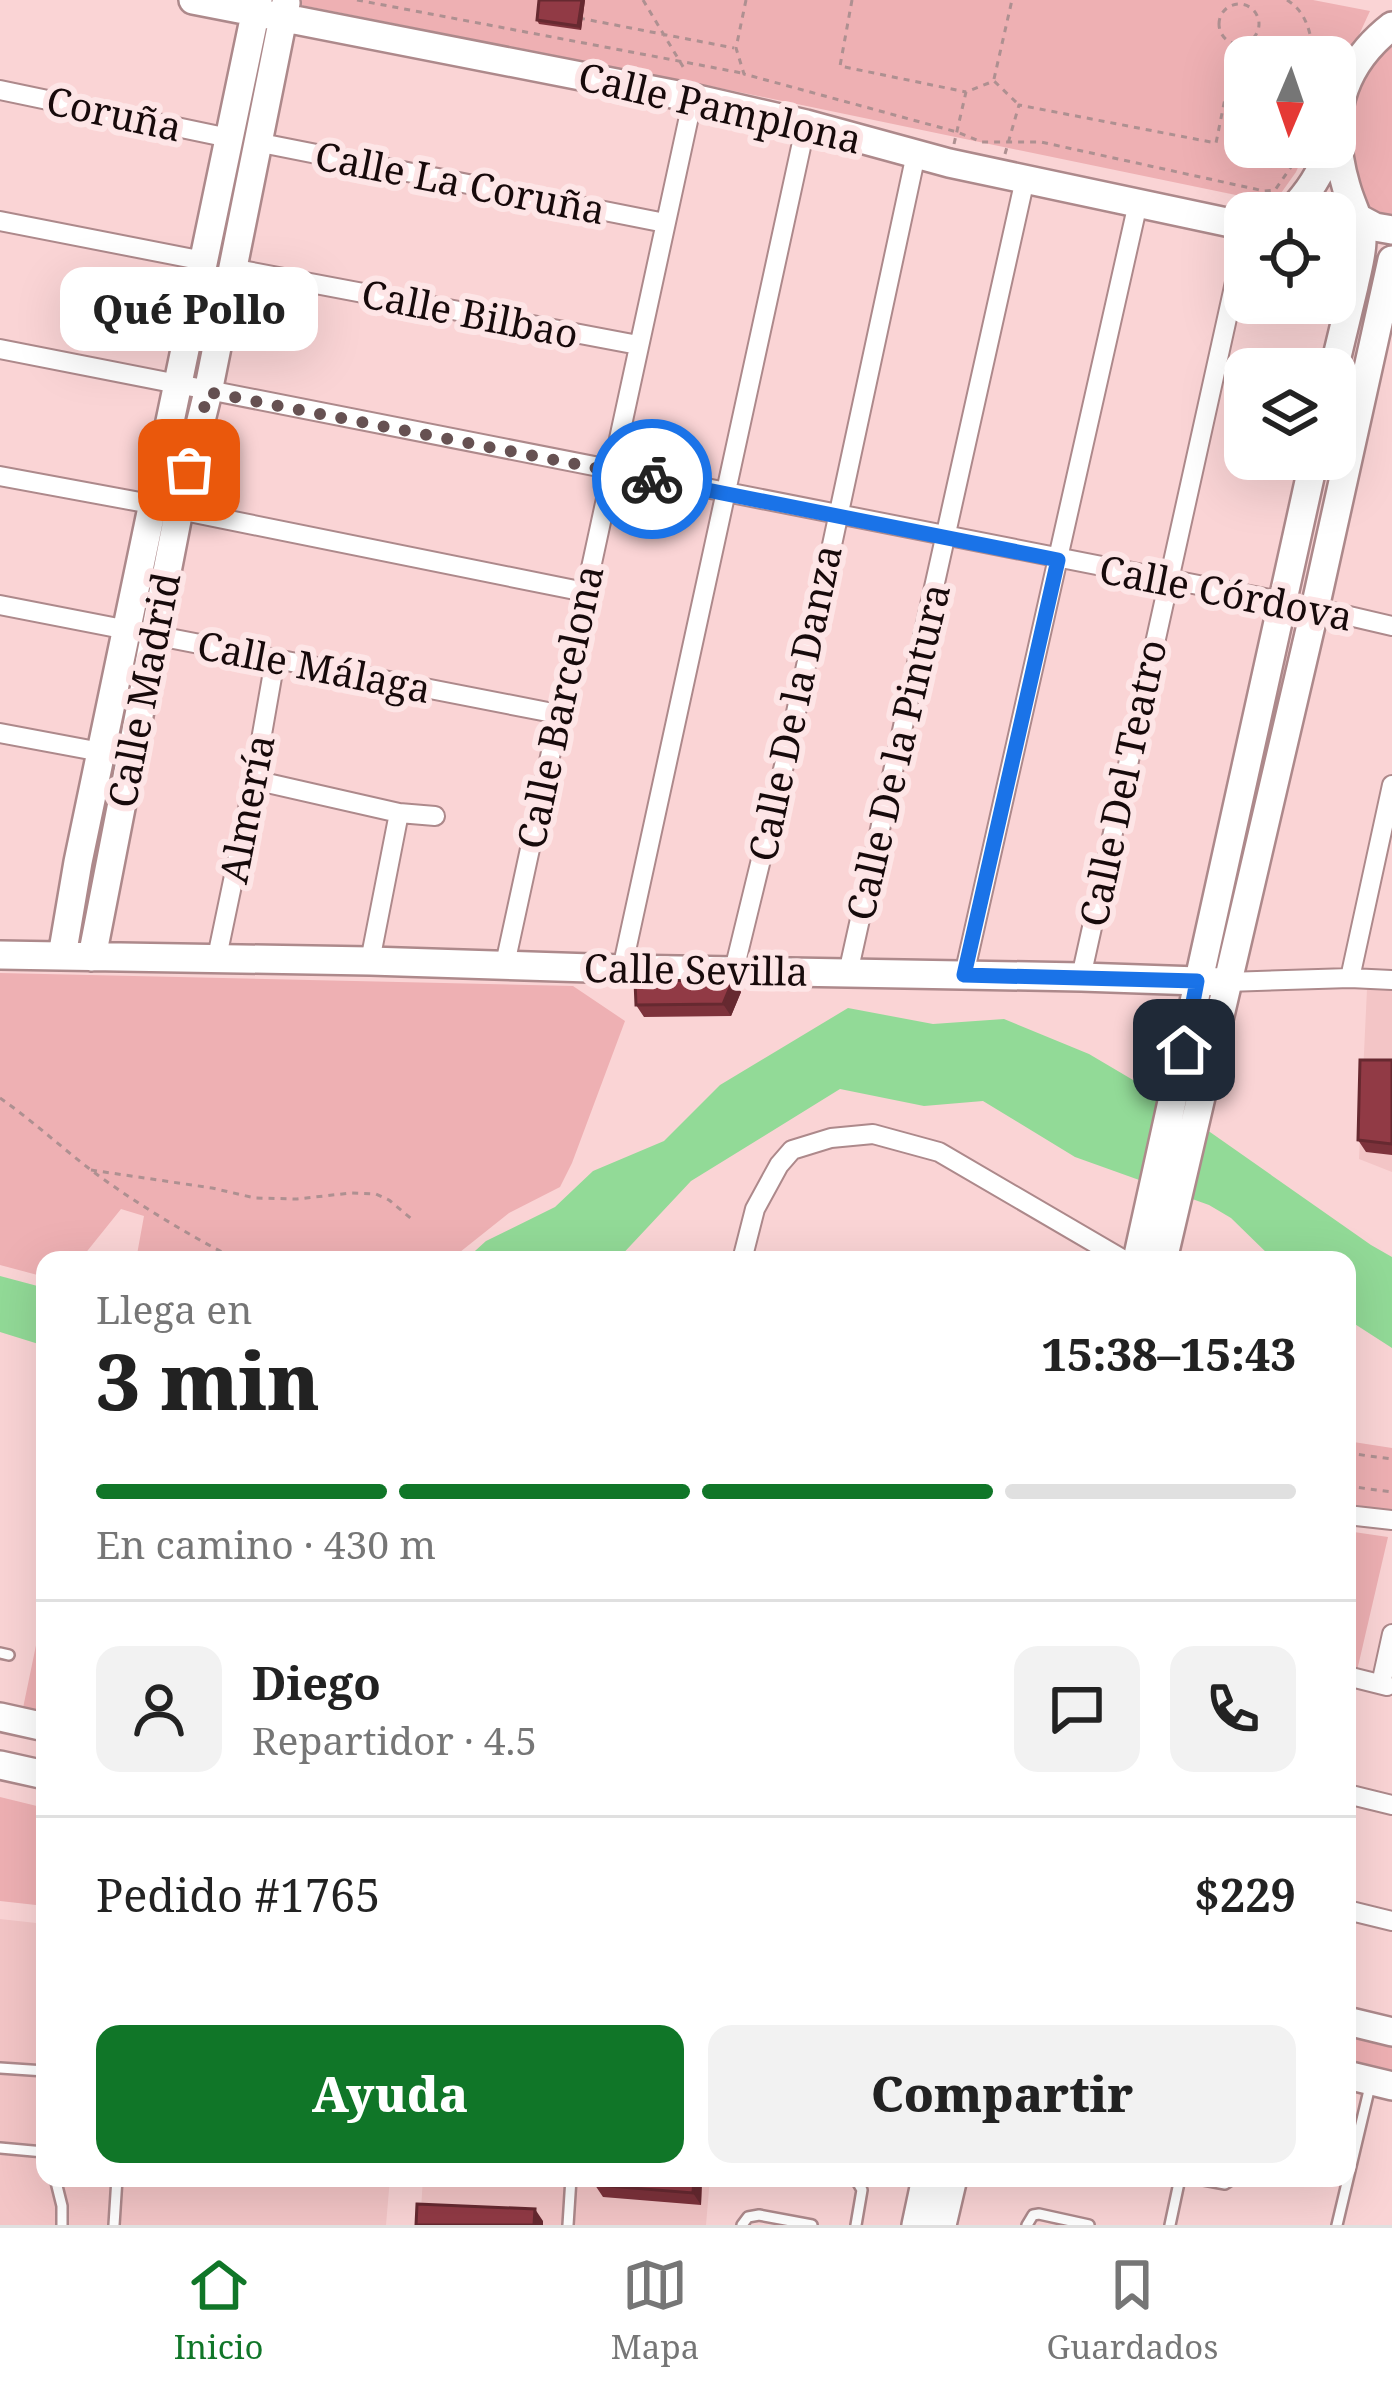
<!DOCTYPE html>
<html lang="es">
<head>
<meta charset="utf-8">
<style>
  body { margin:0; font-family:"Noto Serif",serif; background:#f2f2f2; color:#222; height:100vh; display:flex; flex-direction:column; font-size:45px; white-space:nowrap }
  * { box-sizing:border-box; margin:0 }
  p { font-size:39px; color:#767676 }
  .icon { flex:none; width:66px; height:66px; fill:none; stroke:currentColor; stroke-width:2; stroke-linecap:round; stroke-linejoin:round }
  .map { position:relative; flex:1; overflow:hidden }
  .details { position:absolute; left:36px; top:1251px; width:1320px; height:936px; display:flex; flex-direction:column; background:#fff; border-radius:24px; box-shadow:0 12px 48px #0002 }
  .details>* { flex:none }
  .needle { width:78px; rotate:182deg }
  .buttons { position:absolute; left:1224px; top:36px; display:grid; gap:24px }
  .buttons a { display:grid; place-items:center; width:132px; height:132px; border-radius:24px; background:#fff; box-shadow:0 12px 48px #0002; font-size:60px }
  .pin { position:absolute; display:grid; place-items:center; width:102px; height:102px; color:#fff; margin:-51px; border-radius:24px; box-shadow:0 6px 18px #0006 }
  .courier { position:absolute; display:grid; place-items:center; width:120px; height:120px; margin:-60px; border:9px solid #1a73e8; border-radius:50%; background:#fff; color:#222; box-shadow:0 3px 15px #0007 }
  .bubble { position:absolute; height:84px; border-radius:24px; background:#fff; box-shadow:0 12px 48px #0002; font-size:39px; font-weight:800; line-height:84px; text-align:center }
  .head em { font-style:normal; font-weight:800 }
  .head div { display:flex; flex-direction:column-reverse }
  .head { display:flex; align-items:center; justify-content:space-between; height:204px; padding:0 60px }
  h1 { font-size:78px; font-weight:800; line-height:90px }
  .bar { display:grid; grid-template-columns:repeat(4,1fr); gap:18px 12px; align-content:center; height:144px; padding:0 60px }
  .bar i { height:15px; border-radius:9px; background:#e0e0e0 }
  .bar .selected { background:#107628 }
  .bar p { grid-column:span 4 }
  .line { display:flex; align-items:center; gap:30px; padding:0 60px; border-top:3px solid #e0e0e0 }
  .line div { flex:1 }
  .round { display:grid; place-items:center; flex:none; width:126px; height:126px; border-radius:24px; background:#f2f2f2 }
  .action { display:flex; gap:24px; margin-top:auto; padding:24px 60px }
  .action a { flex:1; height:138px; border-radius:24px; background:#107628; color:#fff; font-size:48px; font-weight:800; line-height:138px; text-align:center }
  .action a+a { background:#f2f2f2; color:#222 }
  .dock { display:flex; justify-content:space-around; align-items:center; height:168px; border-top:3px solid #e0e0e0; background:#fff; font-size:33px; color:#767676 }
  .dock a { display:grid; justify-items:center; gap:6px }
  .dock .selected { color:#107628 }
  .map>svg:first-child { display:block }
</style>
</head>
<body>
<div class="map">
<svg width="1392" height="2225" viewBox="0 0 1392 2225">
  <rect width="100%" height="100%" fill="#fad4d5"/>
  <path fill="#f3c5c6" d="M1368 968 1392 970V1172L1359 1159Z
    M0 1919 45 1924V2178H390L386 2225H0Z
    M423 2178H710L706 2225H420Z"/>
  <path fill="#eeb0b3" d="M302 0H1313L1370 11 1335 87V57H1245V147H1307L1296 172 1274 203 705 85 301 5Z
    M1392 37V225H1370L1339 112Z
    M0 973 573 986 625 1021 572 1163 560 1187 509 1213 450 1260H136L144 1216 121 1209 80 1260H45V1277L0 1265Z
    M1347 1441 1392 1448V1510L1347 1504Z
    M1347 1531 1388 1537 1356 1675 1347 1672Z
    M45 1602V1713L23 1708Z
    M0 1797 45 1808V1906L0 1901Z
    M1347 2029 1392 2039V2080L1347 2070Z"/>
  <path fill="#92da97" d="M848 1008 933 1024 1004 1019 1089 1054 1150 1090 1371 1245 1392 1257V1348L1347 1319V1260H1274L1231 1218 1209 1205 1075 1157 983 1101 924 1106 840 1089 691 1181 617 1260H465L486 1241 555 1207 593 1171 664 1141 720 1085Z
    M0 1276 45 1288V1346L0 1332Z"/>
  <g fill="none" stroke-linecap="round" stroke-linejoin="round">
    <defs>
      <path id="lane" d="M0 1653 9 1655
        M0 2068 45 2071
        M0 2148 44 2152
        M55 2178 62 2206V2225
        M855 2178 862 2190 856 2225
        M1193 2178 1225 2184 1234 2178
        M114 2225 117 2178
        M568 2225 571 2178
        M742 2225 748 2217 759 2215 812 2225
        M1027 2225 1033 2215 1039 2214 1089 2225
        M1170 2225 1180 2178
        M1337 2225 1370 2086"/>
      <path id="street" d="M0 90 229 138
        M256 142 665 223
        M0 221 204 261
        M231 268 638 345
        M0 349 1315 608 1392 626
        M0 476 151 504
        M179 510 585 592
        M0 605 558 714
        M0 733 101 752
        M254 780 399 813 435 816
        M217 957 254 780 275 660
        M370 961 399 813
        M505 964 693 98
        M622 969 806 124
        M734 970 789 745 916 154
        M848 973 1025 179
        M964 975 1138 203
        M1081 977 1245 237
        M1350 978 1392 785
        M1227 982 1350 978 1392 980
        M742 1260 755 1209 779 1165 792 1150 831 1138 873 1134 939 1152 1124 1260
        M1347 1515 1392 1520
        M1347 1676 1387 1686
        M1381 1684 1392 1634
        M1347 1794 1392 1805
        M1347 1910 1392 1921"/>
      <path id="secondary" d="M193 0 693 98 806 124 949 163 1245 226
        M1289 213C1309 192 1321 174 1330 147
        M1360 219 1375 227 1392 230
        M1334 369C1341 341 1347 314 1354 286 1357 271 1362 255 1362 240 1361 220 1351 205 1346 186 1327 122 1338 68 1392 26
        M0 955 370 961 622 969 1081 977 1227 982
        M62 956 78 862 258 0
        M92 957 179 510 208 392 286 3
        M1137 1260 1314 459
        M1163 1260 1315 608 1392 260
        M0 1717 45 1727
        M0 1765 45 1775
        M1347 2021 1392 2032
        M1347 2075 1392 2086
        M916 2225 926 2178
        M942 2225 953 2178"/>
    </defs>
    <use href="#lane" stroke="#ad898b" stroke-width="14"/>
    <use href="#street" stroke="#ad898b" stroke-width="22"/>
    <use href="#secondary" stroke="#ad898b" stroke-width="32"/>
    <path stroke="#ae9091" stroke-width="3" stroke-dasharray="6 6" stroke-linecap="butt" d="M357 0 742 73
      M643 0 685 70
      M746 0 736 48 744 74 957 132 982 142H1041L1264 191 1275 190 1291 167 1300 147
      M852 0 840 66 966 92
      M1287 0C1308 13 1310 34 1315 57
      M1219 24a20 20 0 1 1 40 0a20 20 0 1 1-40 0Z
      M579 18 734 48
      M994 79 1012 0
      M954 144 966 92 994 81 1018 104
      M1005 154 1019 105 1216 143 1236 44
      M0 1098C33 1121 63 1149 95 1173 140 1206 187 1234 237 1260
      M91 1170 212 1188 255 1198 297 1199 351 1193 376 1194 389 1200 414 1221
      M1347 1453 1392 1459
      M1347 1486 1392 1492
      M535 2178 557 2180"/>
    <use href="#lane" stroke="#fff" stroke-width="9"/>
    <use href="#street" stroke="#fff" stroke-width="18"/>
    <use href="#secondary" stroke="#fff" stroke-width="27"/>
  </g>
  <path fill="#7d323b" d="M539 0H585L581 30 539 24 537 20Z
    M733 980 741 992 731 1016 644 1017 636 1005Z
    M1392 1060V1155L1366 1152 1358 1140Z
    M702 2178 701 2205 603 2197 595 2185Z"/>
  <path fill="#662930" d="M582 0H585L581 30 578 26Z
    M733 980 741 992 731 1016 723 1004Z
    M694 2178H702L701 2205 693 2193Z
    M535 2209 543 2221V2225H534Z"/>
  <path fill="#913a45" stroke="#662930" stroke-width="3" d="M539 0H582L578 26 537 20Z
    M733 980 723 1004 636 1005 635 981Z
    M1360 1060H1392V1144L1358 1140Z
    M596 2178H694L693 2193 595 2185Z
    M417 2204 535 2209 534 2225H416Z"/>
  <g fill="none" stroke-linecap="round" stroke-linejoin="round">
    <path stroke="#665152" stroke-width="12" stroke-dasharray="0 21.6" d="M189 470 208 392 652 479"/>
    <path stroke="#1a73e8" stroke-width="15" d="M652 479 1058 560 964 975 1197 981 1184 1050"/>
  </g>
  <g text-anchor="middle" stroke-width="12" stroke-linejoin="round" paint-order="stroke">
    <g font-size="39" fill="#170a0b" stroke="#fde5e6">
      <text transform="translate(720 108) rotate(13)" y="14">Calle Pamplona</text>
      <text transform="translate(114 114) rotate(12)" y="14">Coruña</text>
      <text transform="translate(460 183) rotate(11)" y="14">Calle La Coruña</text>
      <text transform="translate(470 314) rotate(11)" y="14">Calle Bilbao</text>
      <text transform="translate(1226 593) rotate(11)" y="14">Calle Córdova</text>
      <text transform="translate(314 667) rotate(11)" y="14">Calle Málaga</text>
      <text transform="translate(144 690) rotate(-79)" y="14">Calle Madrid</text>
      <text transform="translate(795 703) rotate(-78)" y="14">Calle De la Danza</text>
      <text transform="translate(560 707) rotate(-78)" y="14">Calle Barcelona</text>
      <text transform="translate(898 752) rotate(-77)" y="14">Calle De la Pintura</text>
      <text transform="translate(1123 783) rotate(-78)" y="14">Calle Del Teatro</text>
      <text transform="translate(247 809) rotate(-79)" y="14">Almería</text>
      <text transform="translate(696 970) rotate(1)" y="14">Calle Sevilla</text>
    </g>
  </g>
</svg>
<div class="buttons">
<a><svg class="needle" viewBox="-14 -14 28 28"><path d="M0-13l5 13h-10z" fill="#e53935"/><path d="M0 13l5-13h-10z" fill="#767676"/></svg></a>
<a><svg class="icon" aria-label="locate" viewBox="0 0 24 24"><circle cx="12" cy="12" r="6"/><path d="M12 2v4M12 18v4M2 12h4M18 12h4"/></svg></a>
<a><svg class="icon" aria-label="layers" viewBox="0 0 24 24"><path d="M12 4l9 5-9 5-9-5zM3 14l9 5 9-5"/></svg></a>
</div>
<div class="pin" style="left:189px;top:470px;background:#ea580c"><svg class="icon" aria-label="bag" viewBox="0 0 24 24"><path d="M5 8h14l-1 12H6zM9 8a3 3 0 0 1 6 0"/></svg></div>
<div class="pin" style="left:1184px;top:1050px;background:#1f2937"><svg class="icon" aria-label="home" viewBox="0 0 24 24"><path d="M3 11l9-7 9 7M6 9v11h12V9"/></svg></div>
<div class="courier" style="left:652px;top:479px"><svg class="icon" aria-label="bike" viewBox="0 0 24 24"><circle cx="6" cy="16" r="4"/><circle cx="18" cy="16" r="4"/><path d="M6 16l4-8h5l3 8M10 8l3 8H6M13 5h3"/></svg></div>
<div class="bubble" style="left:60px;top:267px;width:258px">Qué Pollo</div>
<section class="details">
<div class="head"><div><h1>3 min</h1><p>Llega en</p></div><em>15:38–15:43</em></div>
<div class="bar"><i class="selected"></i><i class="selected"></i><i class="selected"></i><i></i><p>En camino · 430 m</p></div>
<div class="line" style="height:216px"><a class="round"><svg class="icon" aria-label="person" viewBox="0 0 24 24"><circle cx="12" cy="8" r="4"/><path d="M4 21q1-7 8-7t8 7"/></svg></a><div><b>Diego</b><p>Repartidor · 4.5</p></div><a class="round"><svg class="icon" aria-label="chat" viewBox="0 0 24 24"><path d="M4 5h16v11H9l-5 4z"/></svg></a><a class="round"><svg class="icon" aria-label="phone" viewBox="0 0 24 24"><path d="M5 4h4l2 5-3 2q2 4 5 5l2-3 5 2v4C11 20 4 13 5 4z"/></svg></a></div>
<div class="line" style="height:156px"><div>Pedido #1765</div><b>$229</b></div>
<div class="action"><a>Ayuda</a><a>Compartir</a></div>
</section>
</div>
<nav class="dock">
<a class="selected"><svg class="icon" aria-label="home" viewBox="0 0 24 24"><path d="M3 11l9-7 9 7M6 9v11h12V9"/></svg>Inicio</a>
<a><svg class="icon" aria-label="map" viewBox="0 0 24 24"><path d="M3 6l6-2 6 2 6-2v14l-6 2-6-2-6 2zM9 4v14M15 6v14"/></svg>Mapa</a>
<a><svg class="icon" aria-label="saved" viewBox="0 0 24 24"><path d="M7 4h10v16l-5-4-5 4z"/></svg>Guardados</a>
</nav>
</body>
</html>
